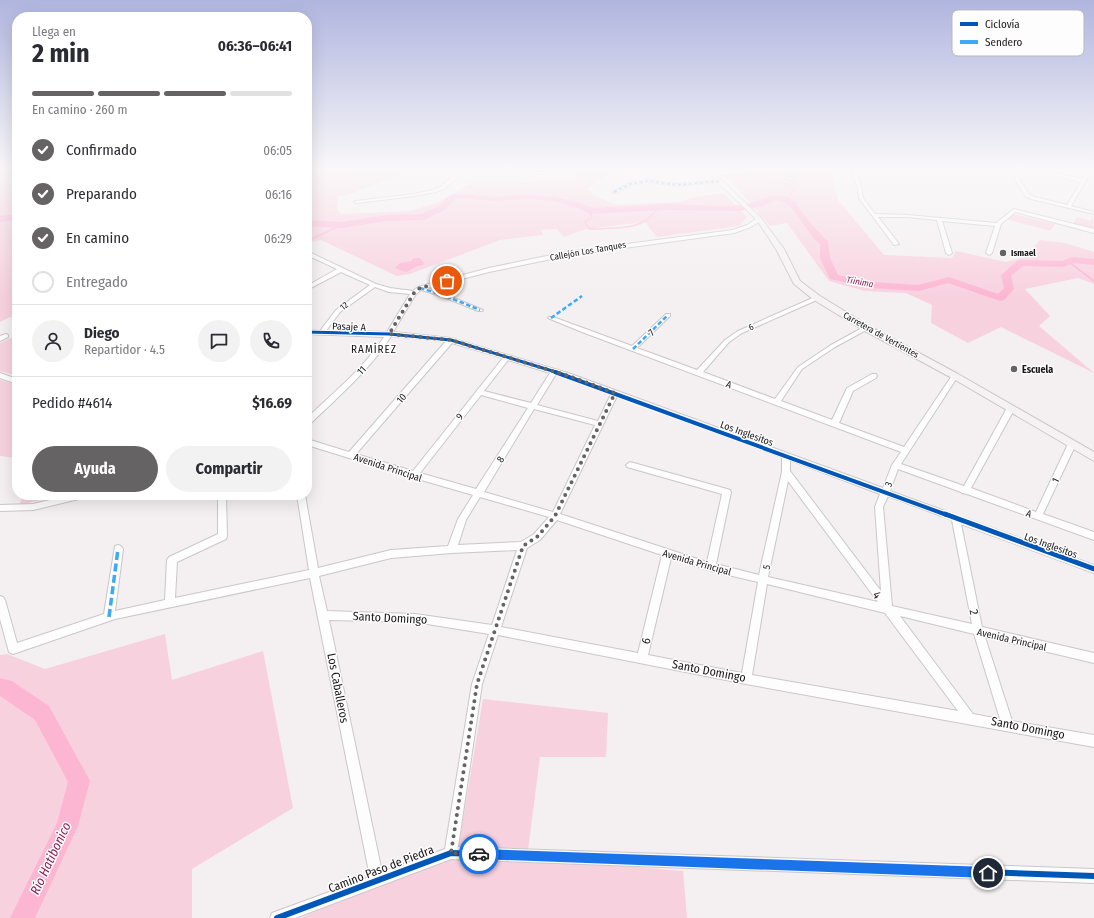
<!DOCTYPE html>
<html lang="es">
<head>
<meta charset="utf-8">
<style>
  body { margin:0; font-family:"Fira Sans Condensed",sans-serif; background:#f2f2f3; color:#2b2b33; height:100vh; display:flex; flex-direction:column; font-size:15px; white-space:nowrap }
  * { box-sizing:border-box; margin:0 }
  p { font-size:13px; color:#7c7c81 }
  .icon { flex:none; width:22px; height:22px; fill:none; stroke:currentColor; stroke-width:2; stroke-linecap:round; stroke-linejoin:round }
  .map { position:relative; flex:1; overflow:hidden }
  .side { position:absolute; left:12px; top:12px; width:300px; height:488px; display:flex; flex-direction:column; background:#fff; border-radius:16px; box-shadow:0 4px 16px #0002 }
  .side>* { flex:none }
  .pin { position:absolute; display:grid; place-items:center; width:34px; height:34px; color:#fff; margin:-17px; border:2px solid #fff; border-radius:50%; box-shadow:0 1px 4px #0007 }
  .courier { position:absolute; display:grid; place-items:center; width:40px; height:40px; margin:-20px; border:3px solid #1a73e8; border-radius:50%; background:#fff; color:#222; box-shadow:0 1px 5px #0007 }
  .head em { font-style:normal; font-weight:700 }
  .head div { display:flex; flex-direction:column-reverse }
  .head { display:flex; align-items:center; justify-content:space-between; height:68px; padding:0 20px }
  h1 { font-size:26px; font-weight:700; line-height:30px }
  .bar { display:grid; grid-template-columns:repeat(4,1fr); gap:6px 4px; align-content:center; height:48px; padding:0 20px }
  .bar i { height:5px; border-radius:3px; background:#e1e1e2 }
  .bar .current { background:#666364 }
  .bar p { grid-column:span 4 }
  .line { display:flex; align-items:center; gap:10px; padding:0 20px; border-top:1px solid #e1e1e2 }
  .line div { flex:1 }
  .round { display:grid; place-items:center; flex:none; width:42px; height:42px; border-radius:21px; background:#f2f2f3 }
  ol { padding:0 20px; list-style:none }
  li { display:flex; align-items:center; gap:12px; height:44px }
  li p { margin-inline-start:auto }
  li .icon { padding:4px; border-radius:50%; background:#666364; color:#fff; stroke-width:4 }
  li:last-child { color:#7c7c81 }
  li i { width:22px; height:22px; border:2px solid #e1e1e2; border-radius:50% }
  .cta { display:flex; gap:8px; margin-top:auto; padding:8px 20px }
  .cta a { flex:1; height:46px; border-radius:24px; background:#666364; color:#fff; font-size:16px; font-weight:700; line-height:46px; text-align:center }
  .cta a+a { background:#f2f2f3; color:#2b2b33 }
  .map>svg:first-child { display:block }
</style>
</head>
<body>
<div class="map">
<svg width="1094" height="918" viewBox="0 0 1094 918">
  <rect width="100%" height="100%" fill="#f4eff1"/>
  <path fill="#f8d1df" d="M0 169H17V320L10 317 0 322Z
    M307 169H412L353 193 338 197 337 209 341 214 411 211 439 202 474 181 526 182 577 177 579 172 574 169H607L608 174 587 189 595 196 616 205 679 202 696 197 724 193 747 217 739 226 657 237 645 222 586 229 564 237 557 229 541 230 543 235 500 240 410 274 397 276 321 240 307 243Z
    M773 169H830L838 200 884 255 952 258 956 251 1006 262 1025 257 1040 240 1065 243 1094 252V284L1078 278 1025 289 1050 316 1039 326 1094 373 1001 327 968 343 931 323 932 305 906 293 865 291 829 281 787 223 770 226C754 209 739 186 720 174Z
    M1014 214 1055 224 1050 231 1006 219Z
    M1093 216 1094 230 1073 224 1077 217 1091 221Z
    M17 335V374L15 375 0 371V343Z
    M0 380 17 385V458L0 456Z
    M24 495H60L19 505Z
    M165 634 172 680 263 651 293 808 192 869V918H0V655L7 654 45 669Z
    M483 699 608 713 606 757H540L527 858 683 871 687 918H300L458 850Z"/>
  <path fill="#fcb6d2" d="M416 258H420L424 263 423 265 417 266 406 272 395 268 400 263 412 261V259Z"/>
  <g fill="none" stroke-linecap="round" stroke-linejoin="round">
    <path stroke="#fcb6d2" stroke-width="1.5" d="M787 200 795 188 775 179V177L793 181 794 177 806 174 793 169
      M307 203H309L310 206 307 208
      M590 211 592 217 585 222 589 229C607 228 630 230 645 221 651 217 654 212 659 208
      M307 241 342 225"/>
    <path stroke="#fcb6d2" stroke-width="2" d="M1069 262 1094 281"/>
    <path fill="#fcb6d2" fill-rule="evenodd" d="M462 194 492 197 528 195 554 197 584 204 592 208C617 207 642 205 668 204 691 204 718 208 741 205 759 203 772 190 790 198 797 201 798 207 802 212 808 220 821 236 828 241L830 258 838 275 872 282 918 285 949 277 998 294 1004 288 1001 275 1017 261 1020 260 1062 261 1072 257 1094 259V265L1073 263 1064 267 1023 266 1011 276 1014 289 1004 300 1000 301 948 283 919 291 872 288 830 279 820 258V244L815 240 790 206 784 202 775 200 763 206 740 211 666 210 590 214 578 208 554 201 528 199 492 201 462 198 455 199 444 210 424 220 386 221 342 228 307 226V220L342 222 386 215 422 214 438 206 450 195Z
      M17 214V220L0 222V216Z
      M0 678 12 681 49 706 90 781 78 826 35 918H10L57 823 68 782 35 720 0 696Z"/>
    <defs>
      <path id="street" d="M483 169C501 169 518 171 536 172 550 172 564 169 577 169L575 170 538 174 489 170 459 176 444 189 436 192 414 196 356 203 354 202 356 201 414 194 433 190 440 187 456 174Z
        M851 169H855L861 186 863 198 875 214 907 215 996 223 1014 209 1094 229V233L1015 212 1001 224 992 253 989 255 986 253 995 226 942 221 952 253 949 255 946 253 937 220 907 217H878L899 244 894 245 859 198 857 186Z
        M1009 169H1013L1029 194 1035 197 1067 205 1081 182 1029 169H1036L1083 179 1089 169H1093L1071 206 1094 212V214L1031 199 1025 196Z
        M648 180 677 184 719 180 721 181 719 182 677 186 648 182 631 185 616 193 612 192 628 183Z
        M759 217 762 219 761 220 751 227 734 233 566 256 489 272 427 288 445 294 483 310 482 311H478L441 296 421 290 416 294 393 332 451 338 571 374 883 488 892 465 901 452 582 332 548 318 549 317H553L632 346 666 314H670V316L637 348 697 370 725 340 738 331 817 296 820 298 819 299 742 333 729 342 703 372 775 399 798 367 831 345 864 327H868V329L835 347 802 369 781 401 832 420 847 388 872 374H876L877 376 876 378 853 391 839 423 904 447 953 374H957L958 376 901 464 964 486 1007 408 1008 406H1014L1015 408 971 488 1036 512 1068 444 1069 442H1075L1076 444 1043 514 1094 532V540L967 494 962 493 961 492 898 469 890 491 1094 565V573L961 524 982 627 1094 653V663L985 637 1012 721 1094 735V747L746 684 498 635 482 684 458 847 1094 869V883L451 859 295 918H270L272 913 370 877 310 578 115 619 13 654 9 652 0 619V596L3 597 5 600 17 643 104 614 115 546 118 545 121 546 123 549 115 611 165 600 167 560 169 557 218 534V495H226L227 536 226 539 177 562 175 598 309 570 297 495H305L318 568 391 550 448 546 458 519 473 495 411 477 307 445V439L349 452 446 341 391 336C370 370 339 396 310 424L307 425V418C334 392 364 368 384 337L307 334V330L320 331 336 310 370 285 341 272 307 290V286L337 269 307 255V251L376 284 390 288 413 291 418 287 489 268 566 252 733 230 747 225ZM375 287 389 292 410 294 387 332 326 331 340 312ZM452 343 503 358 413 471 356 454ZM508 360 550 373 531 403 484 391ZM556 374 611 394 598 421 537 405ZM481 395 528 408 476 489 420 473ZM617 396 782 457V472L759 575 716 564 731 492 730 490 727 489 630 462 626 465 627 467 722 494 707 562 560 514ZM534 409 595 425 553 512 484 492ZM790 460 880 494 875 507 881 591 790 471ZM788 481 878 602 768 577ZM888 496 952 520 972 624 892 606 883 507ZM480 497 549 517 534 534 521 542 458 545 466 520ZM557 520 662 555 638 653 501 627 527 548 540 540ZM517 550 492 625 415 614 327 611 319 576 391 558 452 553ZM671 558 711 571 758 582 742 673 648 655ZM767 584 885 613 958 711 752 675ZM900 616 974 634 1000 719 973 714ZM329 620 415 622 489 634 472 684 445 849 382 872Z
        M6 334 8 335V337L0 341V336Z
        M0 373 17 379V384L0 378Z
        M70 495H87L86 497 83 498 33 510 0 511V505L33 504Z"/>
      <path id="secondary" d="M704 169H710L761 218 784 249 800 281 820 296 869 326 958 374 1094 452V461L952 378 863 330 814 300 794 284 776 249 757 220Z"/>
    </defs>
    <use href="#street" stroke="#cbc7c8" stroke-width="2"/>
    <use href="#secondary" stroke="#cbc7c8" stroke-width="2"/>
    <use href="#street" fill="#fdfdfd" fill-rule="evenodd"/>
    <use href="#secondary" fill="#f6f2f4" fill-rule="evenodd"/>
    <path stroke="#3fa9f5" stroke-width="2" stroke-dasharray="3.5 2" stroke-linecap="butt" d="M614 192 630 184 648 181 677 185 719 181"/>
    <path stroke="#3fa9f5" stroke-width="2.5" stroke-dasharray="4.5 2.5" stroke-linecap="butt" d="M420 288 443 295 480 310
      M551 318 582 296
      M633 349 668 315"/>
    <path stroke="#3fa9f5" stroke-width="3.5" stroke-dasharray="8 3.5" stroke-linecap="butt" d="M109 617 118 549"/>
    <defs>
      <path id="cycleway-far3" d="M307 332 389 334 451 340 559 373"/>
      <path id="cycleway-far2" d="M555 372 947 515"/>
      <path id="cycleway-far1" d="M945 514 1094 569"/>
      <path id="cycleway" d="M277 918 451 853 1094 876"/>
    </defs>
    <use href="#cycleway-far3" stroke="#fefdfd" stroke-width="5"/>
    <use href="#cycleway-far2" stroke="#fefdfd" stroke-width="6"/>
    <use href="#cycleway-far1" stroke="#fefdfd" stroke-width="8"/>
    <use href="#cycleway" stroke="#fefdfd" stroke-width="8"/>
    <use href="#cycleway-far3" stroke="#0057b8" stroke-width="3"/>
    <use href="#cycleway-far2" stroke="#0057b8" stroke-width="4"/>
    <use href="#cycleway-far1" stroke="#0057b8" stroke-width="5"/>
    <use href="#cycleway" stroke="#0057b8" stroke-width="6"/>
  </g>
  <linearGradient id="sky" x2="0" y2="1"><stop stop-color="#b0b5df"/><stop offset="0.57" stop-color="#faf8f9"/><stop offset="1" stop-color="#faf8f9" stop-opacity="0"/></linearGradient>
  <rect width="1094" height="297" fill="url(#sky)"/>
  <path fill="#1a73e8" d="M479 849 988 867 992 869 993 873 992 876 988 878 479 859 475 858 473 854 475 850Z"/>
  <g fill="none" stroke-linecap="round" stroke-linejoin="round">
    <path stroke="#666364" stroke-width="4" stroke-dasharray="0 7.2" d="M447 281 420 288 414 293 389 334 451 340 569 376 615 393 555 516 537 537 523 546 477 684 451 853 479 854"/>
  </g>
  <g fill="#666364" stroke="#fefdfd" stroke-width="1.5">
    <circle cx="1003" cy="253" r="4"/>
    <circle cx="1014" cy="369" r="4"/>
  </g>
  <g text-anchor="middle" stroke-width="3" stroke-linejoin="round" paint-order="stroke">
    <g font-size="9" fill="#191718" stroke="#fefdfd">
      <text transform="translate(588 251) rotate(-10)" y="3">Callejón Los Tanques</text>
      <text transform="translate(344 306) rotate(-39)" y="3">12</text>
      <text transform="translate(751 327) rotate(-24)" y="3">6</text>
      <text transform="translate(881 335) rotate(29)" y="3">Carretera de Vertientes</text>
    </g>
    <g font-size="9" font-weight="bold" fill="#191718" stroke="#fefdfd" text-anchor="start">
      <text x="1011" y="256">Ismael</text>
    </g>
    <g font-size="9" font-style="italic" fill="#8b1c55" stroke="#fefdfd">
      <text transform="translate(860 282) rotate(10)" y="3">Tíinima</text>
    </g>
    <g font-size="10" fill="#191718" stroke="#fefdfd">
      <text transform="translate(349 326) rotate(2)" y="4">Pasaje A</text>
      <text transform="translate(651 332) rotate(-44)" y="4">7</text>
      <text transform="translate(361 370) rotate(-47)" y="4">11</text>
      <text transform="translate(729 384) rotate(20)" y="4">A</text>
      <text transform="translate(401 398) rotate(-49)" y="4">10</text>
      <text transform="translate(459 416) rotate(-52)" y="4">9</text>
      <text transform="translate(747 433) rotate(20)" y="4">Los Inglesitos</text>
      <text transform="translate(500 459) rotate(-58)" y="4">8</text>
      <text transform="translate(388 467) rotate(18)" y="4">Avenida Principal</text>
      <text transform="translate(1055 480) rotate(-66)" y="4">1</text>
      <text transform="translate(888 484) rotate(-66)" y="4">3</text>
      <text transform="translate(1029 513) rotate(19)" y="4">A</text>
      <text transform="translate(1051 545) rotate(20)" y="4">Los Inglesitos</text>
      <text transform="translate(697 562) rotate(16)" y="4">Avenida Principal</text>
      <text transform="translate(766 567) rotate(-78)" y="4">5</text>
      <text transform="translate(1012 639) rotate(13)" y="4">Avenida Principal</text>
    </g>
    <g font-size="10" font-weight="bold" fill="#191718" stroke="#fefdfd" text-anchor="start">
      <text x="1022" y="373">Escuela</text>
    </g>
    <g font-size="11" letter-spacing="1" fill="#191718" stroke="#fefdfd">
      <text x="374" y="353">RAMÍREZ</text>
    </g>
    <g font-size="12" fill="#191718" stroke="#fefdfd">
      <text transform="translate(877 595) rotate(53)" y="4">4</text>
      <text transform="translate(974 612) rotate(79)" y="4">2</text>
      <text transform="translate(390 618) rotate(3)" y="4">Santo Domingo</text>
      <text transform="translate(646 641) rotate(-76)" y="4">6</text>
      <text transform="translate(709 671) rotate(11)" y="4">Santo Domingo</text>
      <text transform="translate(338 688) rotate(79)" y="4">Los Caballeros</text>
      <text transform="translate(1028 728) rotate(11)" y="4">Santo Domingo</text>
      <text transform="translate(381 869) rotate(-21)" y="4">Camino Paso de Piedra</text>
    </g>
    <g font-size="13" font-style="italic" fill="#8b1c55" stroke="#fefdfd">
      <text transform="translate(50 858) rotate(-65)" y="5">Río Hatibonico</text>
    </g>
  </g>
  <rect x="952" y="10" width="132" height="46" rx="6" fill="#fefdfd" stroke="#b9b8b8" stroke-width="1"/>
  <rect x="960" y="22" width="18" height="4" fill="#0057b8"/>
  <rect x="960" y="40" width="18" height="4" fill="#3fa9f5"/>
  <g font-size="11" fill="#191718">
    <text x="985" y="28">Ciclovía</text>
    <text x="985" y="46">Sendero</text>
  </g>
</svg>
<div class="pin" style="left:447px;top:281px;background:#ea580c"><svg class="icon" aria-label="bag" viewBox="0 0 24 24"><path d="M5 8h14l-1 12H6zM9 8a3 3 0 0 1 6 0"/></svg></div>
<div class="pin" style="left:988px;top:873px;background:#1f2937"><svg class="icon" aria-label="home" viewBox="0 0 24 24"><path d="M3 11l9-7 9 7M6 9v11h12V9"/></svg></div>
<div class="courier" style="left:479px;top:854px"><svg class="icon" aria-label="car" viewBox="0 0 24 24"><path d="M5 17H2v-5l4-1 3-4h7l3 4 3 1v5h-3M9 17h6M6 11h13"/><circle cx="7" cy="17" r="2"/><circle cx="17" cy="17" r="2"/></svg></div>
<section class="side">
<div class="head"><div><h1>2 min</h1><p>Llega en</p></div><em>06:36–06:41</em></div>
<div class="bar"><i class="current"></i><i class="current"></i><i class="current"></i><i></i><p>En camino · 260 m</p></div>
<ol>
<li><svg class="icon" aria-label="check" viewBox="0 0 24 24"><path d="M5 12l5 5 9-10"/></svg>Confirmado<p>06:05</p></li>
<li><svg class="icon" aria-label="check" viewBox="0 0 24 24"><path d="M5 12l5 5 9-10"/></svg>Preparando<p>06:16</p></li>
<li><svg class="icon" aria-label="check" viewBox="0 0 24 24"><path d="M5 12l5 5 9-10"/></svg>En camino<p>06:29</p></li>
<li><i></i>Entregado</li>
</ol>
<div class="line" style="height:72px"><a class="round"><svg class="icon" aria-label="person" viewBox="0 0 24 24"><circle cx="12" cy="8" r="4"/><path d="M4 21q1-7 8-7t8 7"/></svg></a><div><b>Diego</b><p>Repartidor · 4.5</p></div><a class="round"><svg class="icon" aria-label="chat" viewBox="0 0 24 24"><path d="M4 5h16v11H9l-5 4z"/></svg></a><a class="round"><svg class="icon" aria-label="phone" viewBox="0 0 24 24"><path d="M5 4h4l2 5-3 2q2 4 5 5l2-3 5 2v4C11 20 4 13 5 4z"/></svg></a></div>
<div class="line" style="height:52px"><div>Pedido #4614</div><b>$16.69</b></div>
<div class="cta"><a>Ayuda</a><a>Compartir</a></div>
</section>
</div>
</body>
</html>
